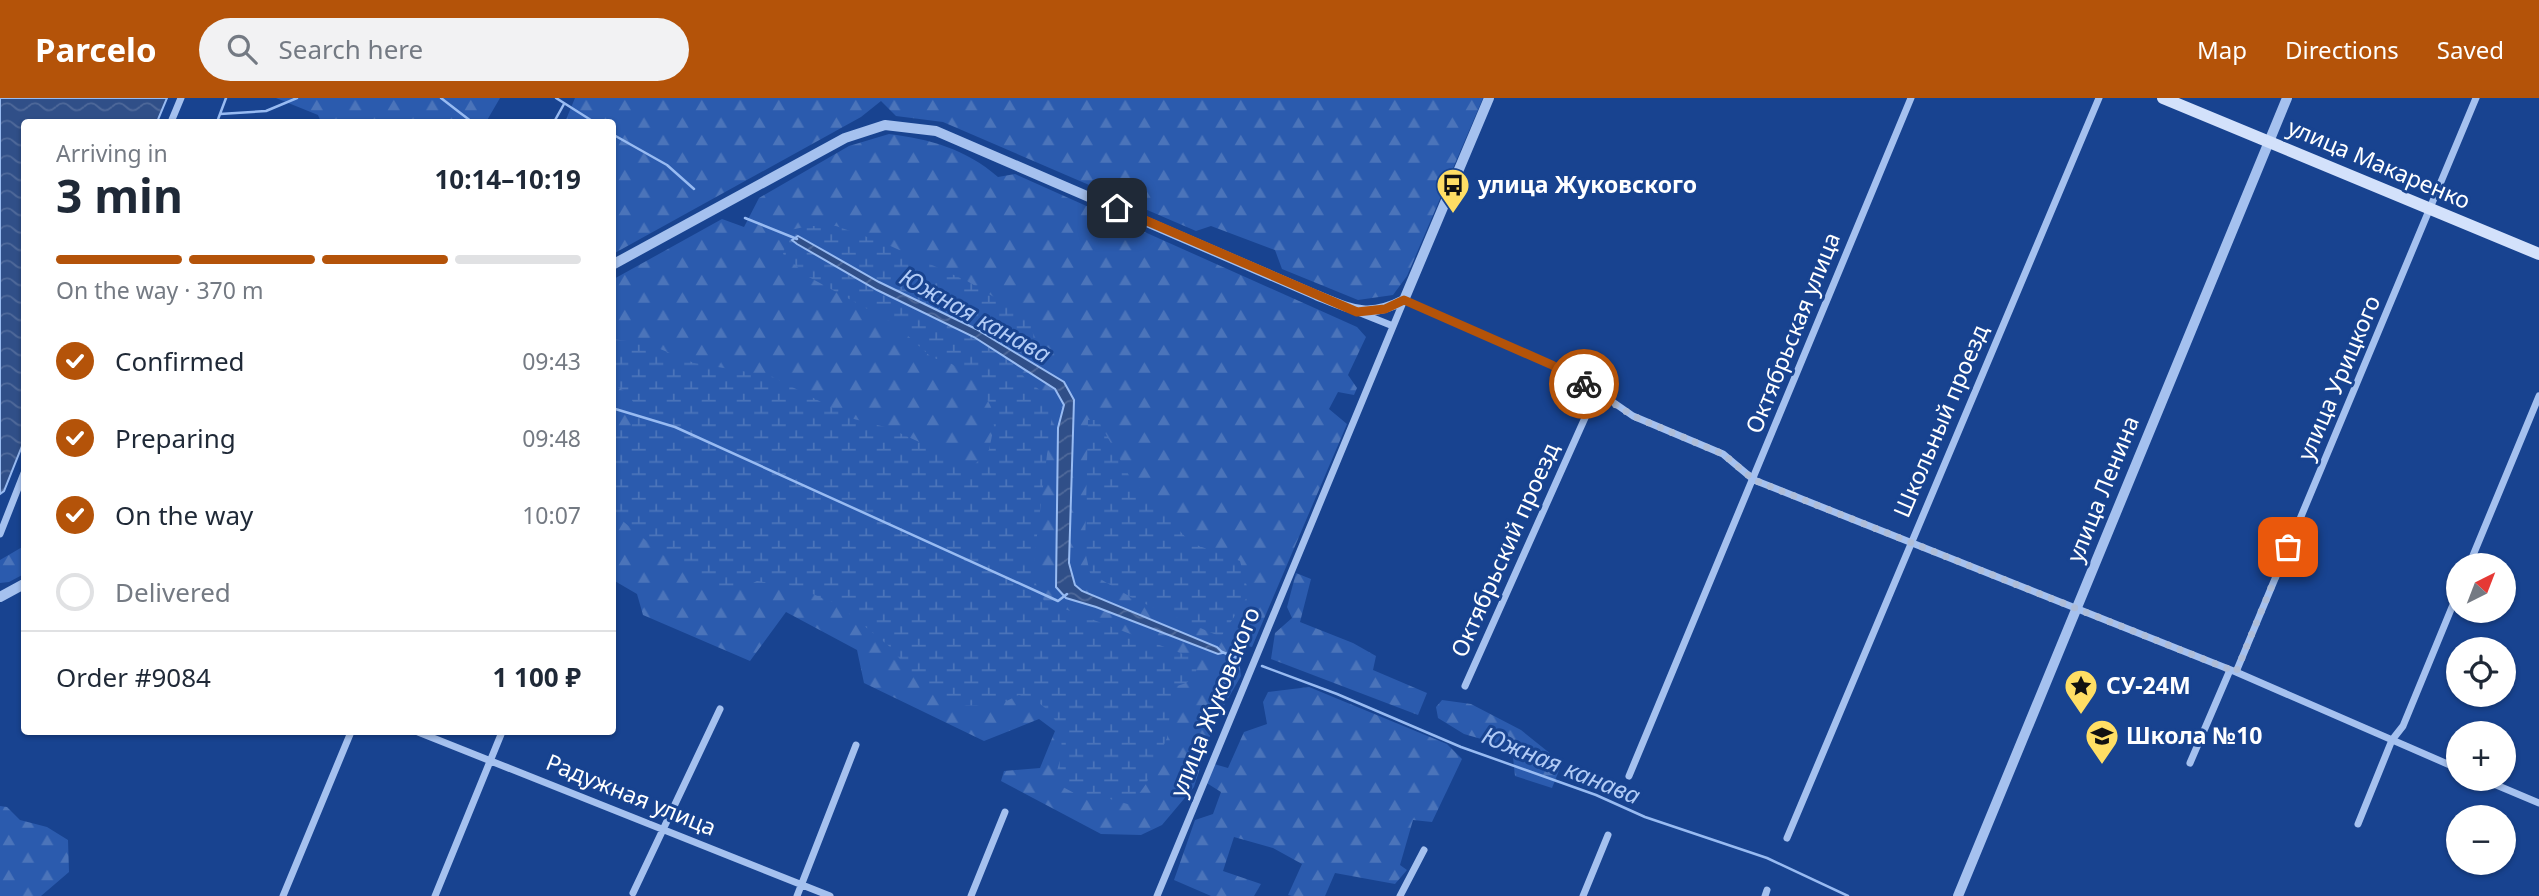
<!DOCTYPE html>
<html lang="en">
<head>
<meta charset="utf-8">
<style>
  body { margin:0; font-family:"Noto Sans",sans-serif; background:#f2f2f3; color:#1f2937; height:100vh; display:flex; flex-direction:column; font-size:26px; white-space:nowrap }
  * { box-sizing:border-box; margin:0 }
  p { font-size:23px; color:#747a83 }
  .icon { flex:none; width:38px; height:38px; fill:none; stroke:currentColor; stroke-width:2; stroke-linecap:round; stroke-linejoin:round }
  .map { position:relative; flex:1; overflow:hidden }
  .side { position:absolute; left:21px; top:21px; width:595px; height:616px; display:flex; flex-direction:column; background:#fff; border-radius:7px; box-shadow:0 2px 5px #0004 }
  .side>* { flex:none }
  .needle { width:46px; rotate:42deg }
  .buttons { position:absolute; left:2446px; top:455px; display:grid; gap:14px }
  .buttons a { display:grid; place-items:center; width:70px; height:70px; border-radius:50%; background:#fff; box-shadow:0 2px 5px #0004; font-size:35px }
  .pin { position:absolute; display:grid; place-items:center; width:60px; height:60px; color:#fff; margin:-30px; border-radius:14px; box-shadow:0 4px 10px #0006 }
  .courier { position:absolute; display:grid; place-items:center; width:70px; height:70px; margin:-35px; border:5px solid #b45309; border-radius:50%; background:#fff; color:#222; box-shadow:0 2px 9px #0007 }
  .headline em { font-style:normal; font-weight:700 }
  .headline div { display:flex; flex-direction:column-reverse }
  .headline { display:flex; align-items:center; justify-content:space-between; height:119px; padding:0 35px }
  h1 { font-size:46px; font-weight:700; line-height:52px }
  .bar { display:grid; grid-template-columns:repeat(4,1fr); gap:10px 7px; align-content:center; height:84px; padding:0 35px }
  .bar i { height:9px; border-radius:5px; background:#e0e1e3 }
  .bar .current { background:#b45309 }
  .bar p { grid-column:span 4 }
  .line { display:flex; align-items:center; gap:18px; padding:0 35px; border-top:2px solid #e0e1e3 }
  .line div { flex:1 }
  ol { padding:0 35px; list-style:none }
  li { display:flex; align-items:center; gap:21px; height:77px }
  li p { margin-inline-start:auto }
  li .icon { padding:7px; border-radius:50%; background:#b45309; color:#fff; stroke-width:4 }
  li:last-child { color:#747a83 }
  li i { width:38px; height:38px; border:4px solid #e0e1e3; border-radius:50% }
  header { display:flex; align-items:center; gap:42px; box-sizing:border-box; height:98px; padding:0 35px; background:#b45309; color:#fff }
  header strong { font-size:33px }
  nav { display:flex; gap:38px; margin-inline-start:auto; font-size:24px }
  .search { width:490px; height:63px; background:#f2f2f3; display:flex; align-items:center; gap:18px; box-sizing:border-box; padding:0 24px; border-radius:38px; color:#747a83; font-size:26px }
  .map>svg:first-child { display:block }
</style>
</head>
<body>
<header>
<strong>Parcelo</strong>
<div class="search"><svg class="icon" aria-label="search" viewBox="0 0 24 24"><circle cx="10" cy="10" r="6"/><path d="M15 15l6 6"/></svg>Search here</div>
<nav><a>Map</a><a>Directions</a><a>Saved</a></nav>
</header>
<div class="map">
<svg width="2539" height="798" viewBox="0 0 2539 798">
  <defs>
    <pattern id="forest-firs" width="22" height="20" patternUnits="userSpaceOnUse" patternTransform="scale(1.75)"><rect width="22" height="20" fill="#2b5bae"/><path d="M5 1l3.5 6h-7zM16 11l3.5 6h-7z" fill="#4b74ba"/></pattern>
    <pattern id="wetland-marsh" width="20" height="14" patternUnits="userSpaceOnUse" patternTransform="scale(1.75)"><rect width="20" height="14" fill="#2b5bae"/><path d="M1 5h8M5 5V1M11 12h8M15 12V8" fill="none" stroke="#4b74ba"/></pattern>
    <pattern id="water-waves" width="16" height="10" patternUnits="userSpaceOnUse" patternTransform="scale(1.75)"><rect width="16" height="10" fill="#304f88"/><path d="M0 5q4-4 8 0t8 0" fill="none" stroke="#4f699a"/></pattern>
  </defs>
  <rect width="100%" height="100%" fill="#184390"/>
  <path fill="url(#forest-firs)" d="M276 0H500L486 24H321L318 17Z
    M575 0H1483L1407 178 1393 197 1358 202 1282 171 1275 152 1211 128 1196 133 943 24 896 18 881 3 861 19 613 156 612 24H565Z
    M889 36C930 41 966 51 998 79L1015 76 1357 229 1366 239 1348 277 1357 290 1354 297 1338 294 1329 311 1347 326 1252 549 1237 546 1241 578 1214 625 1194 689 1162 727 1141 737 1101 736 1001 683 1004 673 1040 670 1055 633 1039 621 984 643 864 585 857 552 786 514 750 563 643 517 637 496 613 482 612 182 722 121 744 129 759 100 849 48Z
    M24 448V476L9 484 0 485V462Z
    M1296 475 1311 481 1300 524 1353 545 1376 558 1373 572 1427 595 1418 617 1271 561 1275 535 1292 520 1287 509Z
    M1309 589 1447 646 1462 661 1432 724 1413 722 1400 767 1407 772 1395 786 1335 775 1325 798H1292L1288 797 1302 766 1273 750 1234 739 1223 773 1261 786 1254 798H1211L1174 782 1195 722 1213 716 1221 694 1205 684 1214 666 1228 670 1244 634 1267 626 1263 604 1268 594Z
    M1442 602 1471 606 1521 632 1562 665 1552 690 1515 678 1512 650 1464 636 1438 620 1436 609Z
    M0 708 7 709 20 722 47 729 68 742 69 774 41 798H0Z"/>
  <path fill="url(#wetland-marsh)" d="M809 128H836L884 145 967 183 1016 212 1032 229 1034 243 1021 255 1014 265C1023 284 1043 289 1053 308L1034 462 1036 486 1044 503 1196 561C1199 580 1191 585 1173 589L1167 640 1146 686 1131 707 1110 701 1089 703 1061 688 1054 680C1065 655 1066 628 1044 609 1038 603 1027 600 1019 597L996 608 963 607 938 598 914 578 889 548 837 506 793 488 757 483 728 497 684 474 613 415V330L630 331 638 311 627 295 613 286V241L648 246 694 265 771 278 854 321 889 330 930 349 956 367 975 366 989 352 994 328 991 309 983 293 969 278 952 266 931 259 895 226 807 178 783 156 790 132Z
    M1088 322H1098L1131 381 1191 445 1240 463 1249 496 1221 539 1134 501 1090 475 1085 453Z"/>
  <path fill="url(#water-waves)" stroke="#98bbf2" stroke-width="2" d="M0 0H167L157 24H24V343L4 393 0 396Z
    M798 138 879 184 976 231 1064 284 1074 302 1069 465 1075 487 1082 493 1217 549 1223 555 1218 556 1096 509 1066 500 1056 489 1058 330 1064 307 1055 291 974 239 877 192 797 146 792 142Z"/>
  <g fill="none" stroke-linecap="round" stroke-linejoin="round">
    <path stroke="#98bbf2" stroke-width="2.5" d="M441 0 472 24
      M556 0 594 24
      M220 16 266 13 297 0
      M217 24 226 0
      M554 24 564 6
      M612 36 667 67 694 91
      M745 120 797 141
      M612 310 675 329 1058 503 1067 496
      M1222 554 1240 561
      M1262 568 1337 596 1461 649 1596 697 1645 719 1767 760 1848 798"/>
    <path stroke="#a5c1ef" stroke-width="7" d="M171 24 181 0
      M1358 214 1393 228
      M0 436 24 375
      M2469 467 2539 298
      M2236 574 2476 0
      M1465 588 1597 293
      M418 634 830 798
      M2190 665 2230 572
      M1629 678 1911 0
      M2482 681 2539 705
      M2358 726 2392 642 2403 628 2459 492
      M1787 740 2099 0
      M633 795 720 611
      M283 798 351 634
      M435 798 502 634
      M797 798 856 647
      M971 798 1005 714
      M1157 798 1404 202 1552 267 1597 293 1633 318 1723 356 1754 382 2236 574 2459 671
      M1400 798 1424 752
      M1583 798 1608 737
      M1765 798 1767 792"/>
    <path stroke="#a5c1ef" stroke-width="10" d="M612 167 845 40 885 27 936 33 1316 197C1351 211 1368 221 1404 202L1489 0
      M0 499 24 486
      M1958 798 2287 0"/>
    <path stroke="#d3e1fb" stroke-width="12" d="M2163 0 2539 156"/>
  </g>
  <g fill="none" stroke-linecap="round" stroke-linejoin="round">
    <path stroke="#aebdd8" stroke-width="7" stroke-dasharray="0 12.6" d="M1584 286 1633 318 1723 356 1754 382 2236 574 2288 449"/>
    <path stroke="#b45309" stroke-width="9" d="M1117 110 1357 214 1385 211 1404 202 1552 267 1584 286"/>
  </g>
  <defs>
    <symbol id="bus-pin" viewBox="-11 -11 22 30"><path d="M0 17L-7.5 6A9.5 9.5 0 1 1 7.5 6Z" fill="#ffde64" stroke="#184390"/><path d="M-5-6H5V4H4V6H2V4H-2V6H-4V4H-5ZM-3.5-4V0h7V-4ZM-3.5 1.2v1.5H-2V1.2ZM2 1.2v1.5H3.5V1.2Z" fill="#111"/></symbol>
    <symbol id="sight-pin" viewBox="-11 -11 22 30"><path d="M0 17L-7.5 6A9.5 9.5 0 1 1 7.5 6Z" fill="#ffde64" stroke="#184390"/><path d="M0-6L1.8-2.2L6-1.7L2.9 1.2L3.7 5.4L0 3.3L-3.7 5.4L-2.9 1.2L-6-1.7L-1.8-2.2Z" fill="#111"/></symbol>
    <symbol id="school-pin" viewBox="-11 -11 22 30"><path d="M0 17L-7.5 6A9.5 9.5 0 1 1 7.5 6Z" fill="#ffde64" stroke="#184390"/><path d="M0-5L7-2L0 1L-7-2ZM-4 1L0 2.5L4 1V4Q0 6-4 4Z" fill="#111"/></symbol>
  </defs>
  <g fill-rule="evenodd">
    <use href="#bus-pin" x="1434" y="68" width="38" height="52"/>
    <use href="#sight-pin" x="2062" y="569" width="38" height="52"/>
    <use href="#school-pin" x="2083" y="619" width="38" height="52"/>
  </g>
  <g text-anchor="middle" stroke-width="6" stroke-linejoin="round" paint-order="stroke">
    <g font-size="23" fill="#fff" stroke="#184390">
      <text transform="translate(2379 66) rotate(23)" y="8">улица Макаренко</text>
      <text transform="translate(1793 235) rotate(-68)" y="8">Октябрьская улица</text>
      <text transform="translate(2339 280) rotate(-67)" y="8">улица Урицкого</text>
      <text transform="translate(1941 323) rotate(-67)" y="8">Школьный проезд</text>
      <text transform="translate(2103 391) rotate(-68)" y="8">улица Ленина</text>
      <text transform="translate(1505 452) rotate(-66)" y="8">Октябрьский проезд</text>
      <text transform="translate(1215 604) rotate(-68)" y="8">улица Жуковского</text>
      <text transform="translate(631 697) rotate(22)" y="8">Радужная улица</text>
    </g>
    <g font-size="23" font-weight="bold" fill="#fff" stroke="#184390" text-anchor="start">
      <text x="1478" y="95">улица Жуковского</text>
      <text x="2106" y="596">СУ-24М</text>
      <text x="2126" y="646">Школа №10</text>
    </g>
    <g font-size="24" font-style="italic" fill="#b1cbf6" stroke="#184390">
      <text transform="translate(975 218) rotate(29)" y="8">Южная канава</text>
      <text transform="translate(1561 668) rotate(22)" y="8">Южная канава</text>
    </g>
  </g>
</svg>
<div class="buttons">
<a><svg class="needle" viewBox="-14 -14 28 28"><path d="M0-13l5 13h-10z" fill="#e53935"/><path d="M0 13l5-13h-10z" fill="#747a83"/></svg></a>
<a><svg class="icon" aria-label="locate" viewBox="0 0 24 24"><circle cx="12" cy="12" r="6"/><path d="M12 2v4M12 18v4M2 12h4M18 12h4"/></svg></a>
<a>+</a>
<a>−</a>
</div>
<div class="pin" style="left:2288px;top:449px;background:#ea580c"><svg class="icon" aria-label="bag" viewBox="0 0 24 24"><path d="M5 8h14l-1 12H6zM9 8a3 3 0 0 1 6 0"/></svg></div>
<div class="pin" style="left:1117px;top:110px;background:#1f2937"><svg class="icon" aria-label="home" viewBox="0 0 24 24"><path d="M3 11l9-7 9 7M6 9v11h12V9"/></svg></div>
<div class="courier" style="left:1584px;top:286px"><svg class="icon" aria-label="bike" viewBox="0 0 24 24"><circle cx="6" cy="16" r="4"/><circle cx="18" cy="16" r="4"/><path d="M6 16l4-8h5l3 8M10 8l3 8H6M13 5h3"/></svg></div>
<section class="side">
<div class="headline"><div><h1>3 min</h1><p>Arriving in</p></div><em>10:14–10:19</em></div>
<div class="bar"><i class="current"></i><i class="current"></i><i class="current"></i><i></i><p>On the way · 370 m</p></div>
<ol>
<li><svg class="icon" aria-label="check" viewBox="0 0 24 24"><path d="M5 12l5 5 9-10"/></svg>Confirmed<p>09:43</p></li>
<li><svg class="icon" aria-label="check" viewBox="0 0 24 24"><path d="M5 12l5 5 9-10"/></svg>Preparing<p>09:48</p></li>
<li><svg class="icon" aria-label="check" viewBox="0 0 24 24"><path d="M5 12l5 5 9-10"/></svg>On the way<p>10:07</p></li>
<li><i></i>Delivered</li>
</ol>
<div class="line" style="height:91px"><div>Order #9084</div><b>1 100 ₽</b></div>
</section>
</div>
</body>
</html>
